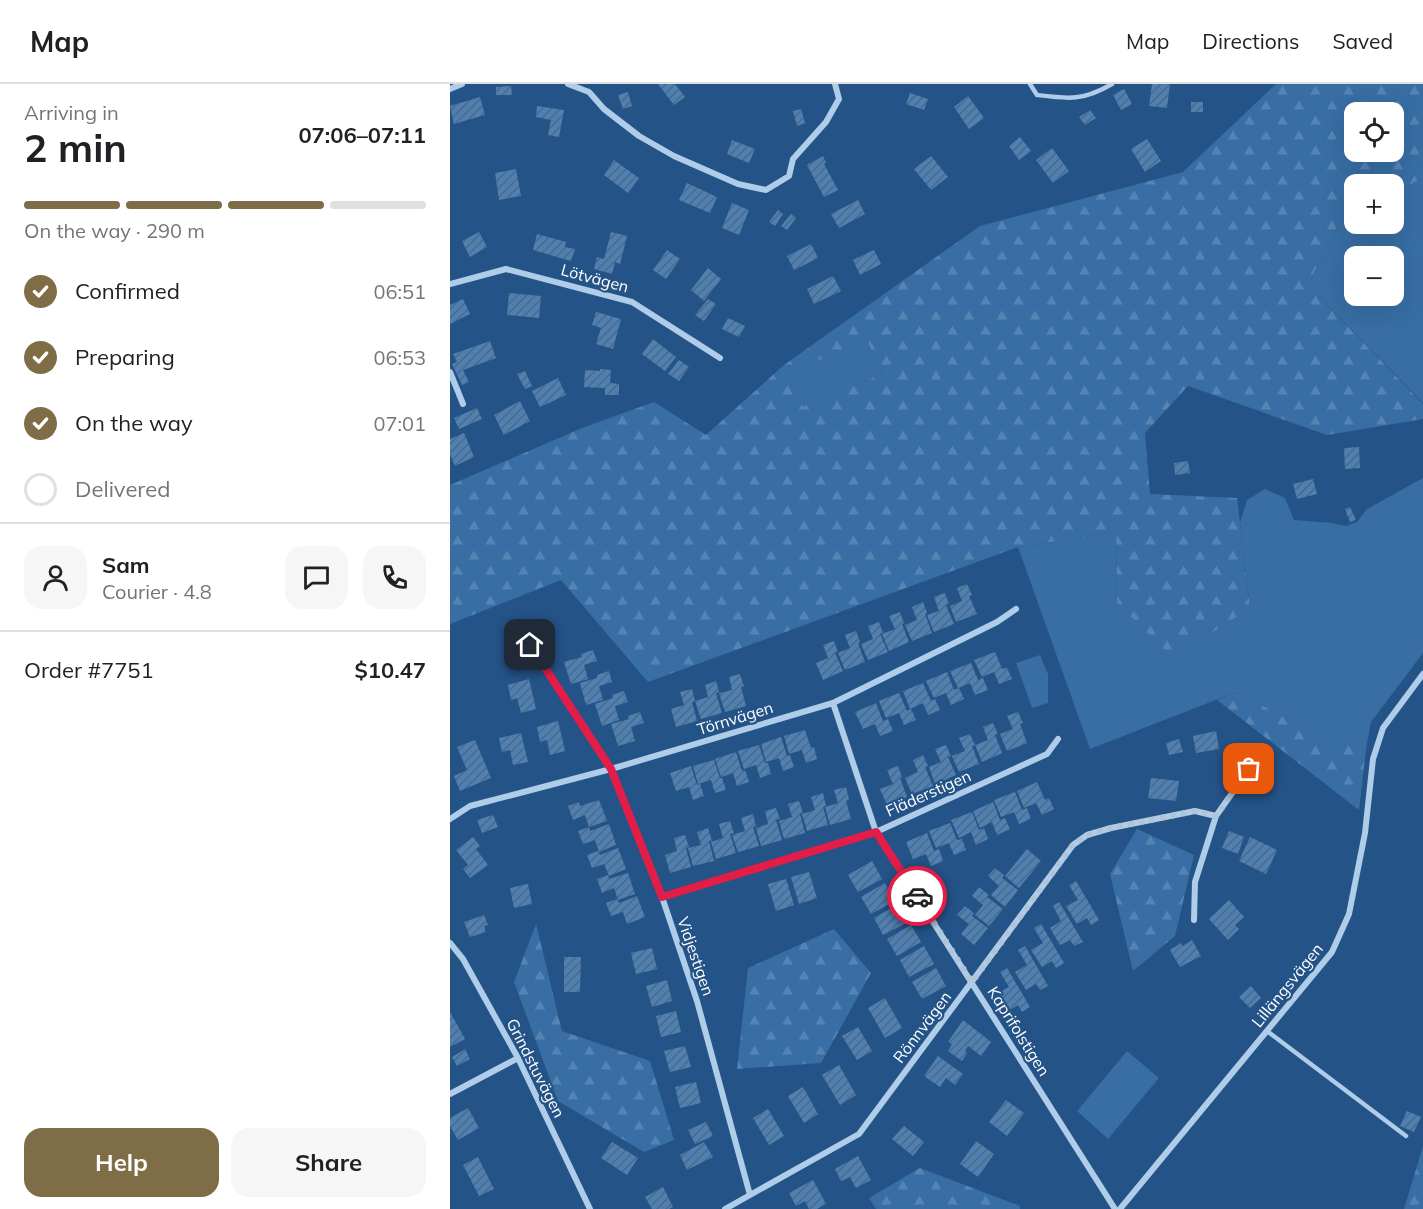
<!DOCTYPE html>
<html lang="en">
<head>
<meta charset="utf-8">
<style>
  body { margin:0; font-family:Mulish,sans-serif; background:#f6f6f6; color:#202124; height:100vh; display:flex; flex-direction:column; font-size:22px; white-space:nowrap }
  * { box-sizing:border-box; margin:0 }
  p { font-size:20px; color:#757577 }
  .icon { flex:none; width:33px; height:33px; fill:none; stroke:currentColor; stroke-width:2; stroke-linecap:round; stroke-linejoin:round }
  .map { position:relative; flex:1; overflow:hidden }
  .panel { display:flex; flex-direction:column; background:#fff; width:450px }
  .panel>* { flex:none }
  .fabs { position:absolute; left:894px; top:18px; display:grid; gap:12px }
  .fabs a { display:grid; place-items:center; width:60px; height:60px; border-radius:12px; background:#fff; box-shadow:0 6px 24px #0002; font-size:30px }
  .pin { position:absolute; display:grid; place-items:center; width:51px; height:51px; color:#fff; margin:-26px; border-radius:12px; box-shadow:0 3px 9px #0006 }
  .courier { position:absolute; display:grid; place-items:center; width:60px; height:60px; margin:-30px; border:4px solid #e11d48; border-radius:50%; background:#fff; color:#222; box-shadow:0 2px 8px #0007 }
  .head em { font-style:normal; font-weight:700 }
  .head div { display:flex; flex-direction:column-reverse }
  .head { display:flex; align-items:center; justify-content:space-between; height:102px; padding:0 24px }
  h1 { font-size:39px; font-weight:700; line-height:45px }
  .bar { display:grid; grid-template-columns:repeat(4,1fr); gap:9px 6px; align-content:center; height:72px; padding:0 24px }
  .bar i { height:8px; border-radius:4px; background:#e0e0e0 }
  .bar .selected { background:#7f6d47 }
  .bar p { grid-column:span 4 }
  .line { display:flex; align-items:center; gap:15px; padding:0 24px; border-top:2px solid #e0e0e0 }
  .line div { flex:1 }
  .round { display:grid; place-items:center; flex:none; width:63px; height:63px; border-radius:18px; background:#f6f6f6 }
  ol { padding:0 24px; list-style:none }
  li { display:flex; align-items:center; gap:18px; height:66px }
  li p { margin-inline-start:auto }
  li .icon { padding:6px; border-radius:50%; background:#7f6d47; color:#fff; stroke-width:4 }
  li:last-child { color:#757577 }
  li i { width:33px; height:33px; border:3px solid #e0e0e0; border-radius:50% }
  .button { display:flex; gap:12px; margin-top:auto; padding:12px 24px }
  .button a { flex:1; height:69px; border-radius:18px; background:#7f6d47; color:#fff; font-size:24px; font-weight:700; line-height:69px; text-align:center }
  .button a+a { background:#f6f6f6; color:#202124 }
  header { display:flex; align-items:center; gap:36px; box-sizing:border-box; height:84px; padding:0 30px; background:#fff; border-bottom:2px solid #e0e0e0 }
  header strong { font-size:28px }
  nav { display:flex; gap:33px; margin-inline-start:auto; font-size:21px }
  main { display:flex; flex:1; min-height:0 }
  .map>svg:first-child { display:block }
</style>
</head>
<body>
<header>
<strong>Map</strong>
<nav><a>Map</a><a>Directions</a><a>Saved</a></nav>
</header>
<main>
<section class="panel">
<div class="head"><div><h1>2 min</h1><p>Arriving in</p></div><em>07:06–07:11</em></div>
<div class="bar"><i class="selected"></i><i class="selected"></i><i class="selected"></i><i></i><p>On the way · 290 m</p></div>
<ol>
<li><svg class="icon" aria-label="check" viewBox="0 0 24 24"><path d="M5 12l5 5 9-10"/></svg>Confirmed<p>06:51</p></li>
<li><svg class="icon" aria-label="check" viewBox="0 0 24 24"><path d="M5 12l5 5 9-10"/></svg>Preparing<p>06:53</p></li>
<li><svg class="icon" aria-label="check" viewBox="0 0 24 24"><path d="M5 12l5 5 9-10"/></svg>On the way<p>07:01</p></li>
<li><i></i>Delivered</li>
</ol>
<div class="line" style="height:108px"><a class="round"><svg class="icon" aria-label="person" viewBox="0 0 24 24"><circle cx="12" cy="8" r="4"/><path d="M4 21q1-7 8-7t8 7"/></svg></a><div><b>Sam</b><p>Courier · 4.8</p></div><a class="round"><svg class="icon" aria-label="chat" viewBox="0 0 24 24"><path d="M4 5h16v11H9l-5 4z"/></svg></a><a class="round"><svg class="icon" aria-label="phone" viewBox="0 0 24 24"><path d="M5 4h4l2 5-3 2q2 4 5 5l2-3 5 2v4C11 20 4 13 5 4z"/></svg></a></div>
<div class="line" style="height:78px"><div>Order #7751</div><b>$10.47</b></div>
<div class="button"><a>Help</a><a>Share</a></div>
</section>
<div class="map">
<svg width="973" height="1125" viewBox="0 0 973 1125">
  <defs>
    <pattern id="forest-firs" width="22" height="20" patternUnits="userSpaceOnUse" patternTransform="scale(1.5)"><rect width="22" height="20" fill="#386ea4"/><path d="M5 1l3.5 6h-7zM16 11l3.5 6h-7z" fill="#5684b2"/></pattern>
    <pattern id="building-hatch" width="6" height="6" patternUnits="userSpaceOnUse" patternTransform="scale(1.5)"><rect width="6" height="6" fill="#5080b1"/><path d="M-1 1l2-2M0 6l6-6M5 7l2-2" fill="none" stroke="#4e6984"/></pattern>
  </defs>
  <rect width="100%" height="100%" fill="#245387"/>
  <path fill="#386ea4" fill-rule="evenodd" d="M973 94V319L858 201 890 137 904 129V140H944V109ZM904 172H944V212H904Z
    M417 255 432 290 353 324 338 289Z
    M973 394V569L921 638 916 665 883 658 786 608 640 665 568 463 666 448 667 519 800 524 790 439 797 416 815 405 835 414 844 436 882 439 896 442 907 438 917 425Z
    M590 571 598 590V619L582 624 566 579Z
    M677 967 709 994 658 1055 627 1027Z"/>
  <path fill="url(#forest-firs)" fill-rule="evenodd" d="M826 0H973V94L944 109V100H904V129L890 137 858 201 973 320V335L877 351 738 302 695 349 700 410 787 414 800 524 723 574 667 519 666 448 568 463 198 598 111 496 0 540V401L132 344 204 318 256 351 334 281 530 142 733 88ZM944 28V68H904V28ZM417 256 432 290 353 323 338 289Z
    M786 608 883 658 916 665 909 726 767 616Z
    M687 745 744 771 725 852 683 887 660 790Z
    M86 840 112 947 200 977 224 1056 194 1068 108 1017 64 898Z
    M384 845 421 889 371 979 287 985 298 884Z
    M973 1062V1125H954Z
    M470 1084 570 1122V1125H426L419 1114Z"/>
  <path fill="url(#building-hatch)" d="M208 0H225L235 13 224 21Z
    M702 0H720L717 24 699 22Z
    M61 2 62 11H46V3Z
    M674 5 682 20 671 26 663 11Z
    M178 8 182 22 173 25 168 11Z
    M460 9 478 15 474 26 456 20Z
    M518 12 534 34 519 45 504 23Z
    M30 13 35 31 4 40 0 22Z
    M741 18H753V28H741Z
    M87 22 114 26 109 53 98 51 101 36 86 33Z
    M351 25 355 39 347 42 343 27Z
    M640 26 646 34 635 41 629 33Z
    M570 53 581 67 569 76 559 62Z
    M697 55 711 77 695 88 681 65Z
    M282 56 305 65 299 79 277 70Z
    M602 64 619 87 603 99 586 76Z
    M373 72 376 78 374 80 388 106 374 113 357 81Z
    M481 72 498 93 481 106 464 85Z
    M164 76 189 94 178 109 154 91Z
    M66 85 71 112 49 116 45 89Z
    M237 99 267 113 260 129 229 116Z
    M408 116 415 130 389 144 381 130Z
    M282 119 299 126 289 151 272 144Z
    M328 126 333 130 325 142 319 138Z
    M341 130 346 134 337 146 331 142Z
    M29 148 37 163 20 173 12 157Z
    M161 148 177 152 170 180 165 178 162 190 144 185 147 173 154 175Z
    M87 150 116 158 115 163 125 165 121 177 83 166Z
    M361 160 368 174 344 186 337 172Z
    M217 166 230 175 216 195 203 186Z
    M424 166 431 180 410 191 403 176Z
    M258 184 271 195 254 217 241 206Z
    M383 192 391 207 364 220 357 205Z
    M59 209 91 212 89 234 57 231Z
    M13 215 20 230 0 240V221Z
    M258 215 266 220 254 237 245 231Z
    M146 228 171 235 163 265 146 260 151 244 142 241Z
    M278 234 295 242 289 253 272 245Z
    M203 255 226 273 215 287 192 270Z
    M40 257 46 274 13 286 19 298 12 301 2 280 7 278 3 270Z
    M229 276 239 283 229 297 218 290Z
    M150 285 161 286 160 299 169 300V311H155V304L134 303 135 286 150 287Z
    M75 287 82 302 75 305 67 290Z
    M108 294 116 311 90 323 82 307Z
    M70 317 80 337 54 351 44 331Z
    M27 324 32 335 9 345 4 334Z
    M14 349 24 373 5 382 0 370V355Z
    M909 363 910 384 895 385 894 364Z
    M738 377 740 389 725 391 724 379Z
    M863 395 867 410 847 415 843 400Z
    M900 423 906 436 900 438 895 425Z
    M517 500 522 511 519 512 527 530 506 538 500 522 512 517 507 504Z
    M495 509 499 520 496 521 504 540 484 548 477 531 489 527 484 513Z
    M473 518 477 529 475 530 482 549 462 557 455 541 467 536 462 523Z
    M450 528 454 539 452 540 459 558 439 567 432 550 445 545 439 532Z
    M429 538 433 549 430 550 438 568 418 576 411 560 423 555 418 542Z
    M406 547 410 558 408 559 415 578 395 586 388 569 400 564 395 551Z
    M384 557 388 568 385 569 393 587 373 596 366 579 378 574 373 561Z
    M143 566 147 577 134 581 138 595 121 600 114 578 132 573 131 570Z
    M545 568 552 585 557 584 562 595 549 600 544 588 532 593 524 576Z
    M521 579 528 596 533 594 538 606 525 611 520 599 508 604 500 587Z
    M159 587 162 598 149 602 153 616 136 621 130 599 147 594V591Z
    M497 588 504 606 509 604 514 615 501 621 496 609 484 614 476 597Z
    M290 590 294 602 291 603 296 622 275 628 269 609 282 606 279 593Z
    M79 595 86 625 71 629 67 614 61 616 58 601Z
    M266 597 269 608 266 609 272 629 251 635 245 617 258 613 255 601Z
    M473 599 481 617 485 615 490 626 478 631 473 619 460 625 453 607Z
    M242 605 245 617 242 618 247 637 226 643 221 625 234 621 230 608Z
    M174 607 178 618 165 622 169 636 152 642 145 620 163 614 162 611Z
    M449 609 457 627 461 625 466 636 454 641 449 629 436 634 429 617Z
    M426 619 433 637 438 635 443 647 430 652 425 640 413 645 405 628Z
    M190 628 194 639 181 643 185 657 168 662 161 640 179 635 178 632Z
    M568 628 573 639 570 640 577 659 557 667 550 650 563 645 557 632Z
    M108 637 115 667 100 671 97 656 90 658 87 643Z
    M543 639 548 650 545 651 552 669 532 678 525 661 538 656 533 643Z
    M355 646 361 664 364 663 367 675 356 679 352 666 339 670 334 652Z
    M766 647 769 665 746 669 743 652Z
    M71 649 78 678 63 681 60 666 52 668 49 654Z
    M520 650 525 661 522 662 529 680 509 688 502 672 515 667 509 654Z
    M331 653 337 672 340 671 344 683 333 687 329 674 316 678 311 660Z
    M729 655 733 668 719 671 716 659Z
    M25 656 41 694 10 707 4 692 17 686 7 663Z
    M309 661 315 679H318L321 690 310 694 306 681 294 685 288 667Z
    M496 661 501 672 498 673 506 691 485 700 479 683 491 678 485 665Z
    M286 668 292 687 295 686 299 698 287 702 283 689 271 693 265 675Z
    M473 671 478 682 475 683 483 702 462 710 455 694 468 688 463 676Z
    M264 676 270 694H272L276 706 265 709 261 696 248 700 243 682Z
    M241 682 247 701 250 700 254 712 243 716 239 703 226 707 220 689Z
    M448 682 452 693 450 694 457 713 437 721 430 705 443 700 437 686Z
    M701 694 729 697 726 717 698 714Z
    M587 698 595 716 599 714 604 725 592 731 586 719 574 724 567 707Z
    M396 703 399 715 396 717 401 735 380 741 375 723 388 719 384 706Z
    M565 708 572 726 577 724 581 735 569 740 564 728 551 733 544 716Z
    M373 709 376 722 373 723 378 741 357 747 352 730 365 726 361 713Z
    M149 716 157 737 139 743 135 731 123 736 118 722 129 718 130 722Z
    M349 717 353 729 350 730 355 749 334 755 329 737 342 733 338 720Z
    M543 718 550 736 555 734 560 745 547 751 542 738 530 744 523 727Z
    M326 724 330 735 326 736 332 756 311 762 306 744 318 740 315 727Z
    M522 728 529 746 534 744 538 755 526 761 521 748 509 754 501 736Z
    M303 730 306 742 303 743 309 762 288 768 282 751 295 747 291 734Z
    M43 731 48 743 32 749 27 736Z
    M280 737 284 749 280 750 286 769 266 775 261 758 273 754 269 740Z
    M500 739 507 756 512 755 516 766 504 771 499 759 486 764 479 747Z
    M159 740 166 761 149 768 145 756 133 760 128 747 139 743 140 747Z
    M258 744 262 757H259L264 777 243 782 238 764 251 761 247 748Z
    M779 747 794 753 788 770 772 764Z
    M477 749 484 767 489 765 493 777 481 782 476 770 463 775 456 758Z
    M235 751 239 763 236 764 241 783 220 789 215 771 227 767 224 754Z
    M23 753 30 762 26 765 38 781 20 794 13 785 18 781 6 766Z
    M800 753 827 766 816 790 789 777Z
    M168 764 176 785 159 792 154 780 142 784 137 771 148 767 150 771Z
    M577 765 591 777 569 804 555 792Z
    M422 777 432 795 408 808 398 791Z
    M545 784 554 791 552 794 568 806 555 823 541 811 549 802 538 792Z
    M359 788 367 814 349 820 341 793Z
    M178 789 185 810 168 816 164 804 152 809 147 795 158 791 159 795Z
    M336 795 344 821 326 827 318 800Z
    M626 797 649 836 641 841 637 834 627 840 616 822 628 816 619 801Z
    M435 799 445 817 421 830 411 813Z
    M78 800 82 820 64 824 60 804Z
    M529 803 539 811 537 813 553 825 539 842 525 831 533 821 522 812Z
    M187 812 195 833 177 840 173 828 161 832 156 819 167 815 169 819Z
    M779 816 794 833 785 841 789 845 778 856 759 835Z
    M609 818 633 858 624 862 620 856 610 861 600 844 611 837 603 822Z
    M448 820 458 838 433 851 424 834Z
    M515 822 524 829 522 832 538 844 524 861 511 850 519 840 507 831Z
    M34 831 38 841 34 842 36 848 20 853 14 838Z
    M591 840 614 879 606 884 602 877 592 883 581 866 593 859 584 844Z
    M461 841 471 858 447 872 437 855Z
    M742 856 751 872 730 883 720 866 731 859 733 862Z
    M474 862 484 880 459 893 450 876Z
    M575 862 598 902 590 906 586 900 576 906 565 888 577 881 568 866Z
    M202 864 207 885 186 890 181 869Z
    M114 873H131L130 908H114Z
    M486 884 496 902 472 915 462 898Z
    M557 884 580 923 572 928 568 921 558 927 548 909 559 903 550 888Z
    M217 896 222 917 202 923 196 902Z
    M801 902 811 914 800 924 789 913Z
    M435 914 452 944 435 954 418 924Z
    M226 927 231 948 211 953 206 932Z
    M0 928 15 955 0 963Z
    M513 936 541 958 531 972 518 962 515 967 517 969 512 977 498 967 502 960 498 958Z
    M408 943 422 967 407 976 392 952Z
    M235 962 241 983 220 988 214 967Z
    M15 965 20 975 7 982 2 973Z
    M488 972 513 990 505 1001 496 994 490 1003 474 992Z
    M389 981 406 1011 390 1021 372 991Z
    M246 998 251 1019 230 1024 225 1003Z
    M353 1003 368 1030 354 1039 338 1012Z
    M556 1016 574 1029 557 1052 539 1038Z
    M18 1024 29 1044 8 1056 0 1042V1034Z
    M318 1025 334 1052 319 1061 303 1034Z
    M957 1027 971 1033 964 1048 950 1042Z
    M256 1038 263 1052 245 1060 238 1046Z
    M454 1042 474 1058 463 1072 442 1055Z
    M526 1057 544 1070 528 1093 510 1080Z
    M162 1058 188 1074 177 1091 151 1074Z
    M254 1058 263 1073 237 1086 230 1071Z
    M408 1072 421 1096 406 1104 400 1093 391 1097 385 1085Z
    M28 1073 44 1105 29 1112 13 1081Z
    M363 1096 376 1120 367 1125H359L355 1117 346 1122 339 1109Z
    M213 1103 223 1123 219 1125H202L195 1113Z"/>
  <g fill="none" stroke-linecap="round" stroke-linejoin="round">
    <path stroke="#afcce9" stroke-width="4.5" d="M580 0 587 11C619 15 633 17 662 0
      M817 947 956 1052"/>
    <path stroke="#afcce9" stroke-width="6" d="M118 0 139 8 154 25 189 52 224 72 288 100 316 106 339 92 343 75 376 38 389 15 385 0
      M0 5 12 0
      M0 200 56 185 182 218 270 274
      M0 288 13 320
      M80 561 161 685 212 813 247 917 300 1111
      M383 619 426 748 665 1125
      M0 735 20 722 161 685 383 619 547 538 566 525
      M212 813 426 748 597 670 608 655
      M744 836 745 798 766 732
      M0 859 13 875 68 974 140 1125
      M0 1010 68 974
      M275 1125 409 1050 623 761 637 751 661 744 745 727 766 732 809 671
      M670 1125 882 868 899 830 915 749 923 675 933 644 973 590"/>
  </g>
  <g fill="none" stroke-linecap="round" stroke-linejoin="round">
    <path stroke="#b2c3d5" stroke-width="6" stroke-dasharray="0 10.8" d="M467 812 522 898 623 761 637 751 661 744 745 727 766 732 799 685"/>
    <path stroke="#e11d48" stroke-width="8" d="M80 561 161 685 212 813 426 748 467 812"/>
  </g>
  <g text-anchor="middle" stroke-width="4.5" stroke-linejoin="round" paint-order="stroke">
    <g font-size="16" fill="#fff" stroke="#245387">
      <text transform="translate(145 194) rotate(15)" y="6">Lötvägen</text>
      <text transform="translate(285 634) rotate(-17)" y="6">Törnvägen</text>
      <text transform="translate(478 709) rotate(-24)" y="6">Fläderstigen</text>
      <text transform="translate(246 872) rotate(71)" y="6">Vidjestigen</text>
      <text transform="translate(837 901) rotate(-51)" y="6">Lillängsvägen</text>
      <text transform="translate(472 943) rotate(-53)" y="6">Rönnvägen</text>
      <text transform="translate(569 947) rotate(58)" y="6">Kaprifolstigen</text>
      <text transform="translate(86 984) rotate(63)" y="6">Grindstuvägen</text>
    </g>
  </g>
</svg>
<div class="fabs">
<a><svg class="icon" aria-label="locate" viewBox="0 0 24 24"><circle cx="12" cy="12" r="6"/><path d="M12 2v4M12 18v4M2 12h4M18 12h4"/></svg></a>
<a>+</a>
<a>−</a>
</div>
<div class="pin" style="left:799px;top:685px;background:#ea580c"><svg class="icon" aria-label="bag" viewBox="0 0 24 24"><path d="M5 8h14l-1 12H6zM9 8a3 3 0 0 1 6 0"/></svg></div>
<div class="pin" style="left:80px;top:561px;background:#1f2937"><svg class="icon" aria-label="home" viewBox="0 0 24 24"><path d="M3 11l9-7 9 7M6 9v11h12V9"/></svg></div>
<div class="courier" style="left:467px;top:812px"><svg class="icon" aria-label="car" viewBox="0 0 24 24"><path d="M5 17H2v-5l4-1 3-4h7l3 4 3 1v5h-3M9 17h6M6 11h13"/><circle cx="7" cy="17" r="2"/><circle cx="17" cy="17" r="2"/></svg></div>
</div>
</main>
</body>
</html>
